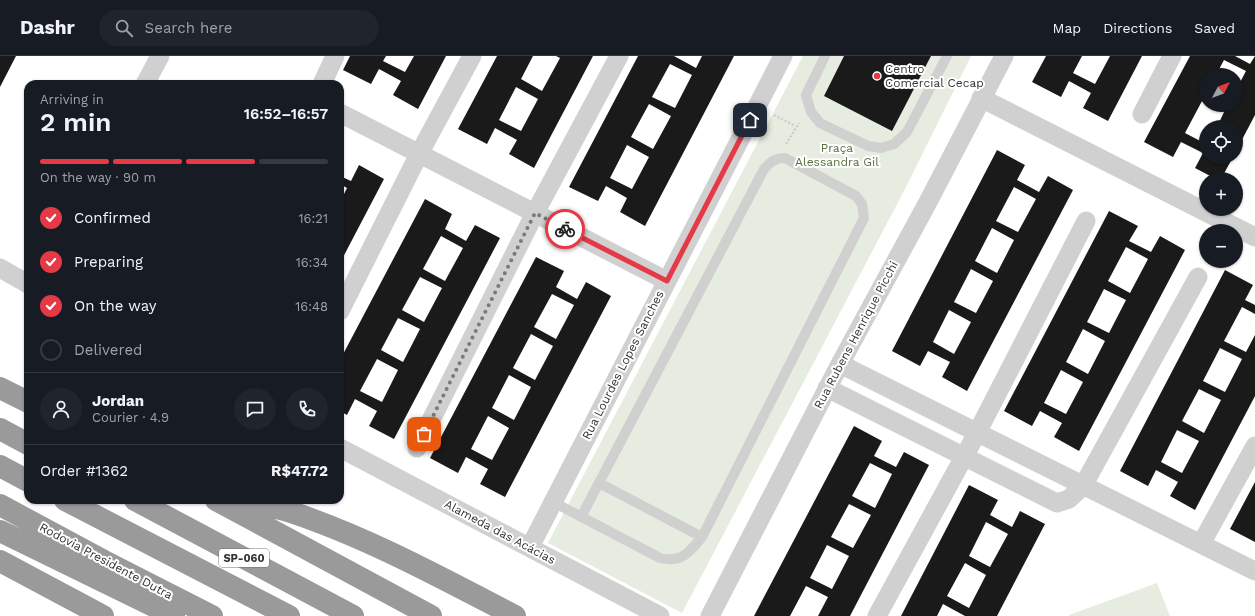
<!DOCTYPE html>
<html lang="en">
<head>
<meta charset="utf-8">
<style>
  body { margin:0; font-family:"Work Sans",sans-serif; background:#20242c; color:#f1f3f6; height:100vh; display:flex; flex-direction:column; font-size:15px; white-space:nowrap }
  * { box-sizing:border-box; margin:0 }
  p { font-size:13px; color:#9ea1a6 }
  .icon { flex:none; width:22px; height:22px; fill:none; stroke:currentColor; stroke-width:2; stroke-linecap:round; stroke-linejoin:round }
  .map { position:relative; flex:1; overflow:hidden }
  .details { position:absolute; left:24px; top:24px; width:320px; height:424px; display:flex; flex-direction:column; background:#171b24; border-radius:12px; box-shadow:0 1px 3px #0004 }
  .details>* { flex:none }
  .needle { width:26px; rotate:49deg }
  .controls { position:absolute; left:1199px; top:12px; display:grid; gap:8px }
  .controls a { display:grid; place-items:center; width:44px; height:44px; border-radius:50%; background:#171b24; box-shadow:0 1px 3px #0004; font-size:20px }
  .pin { position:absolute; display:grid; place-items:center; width:34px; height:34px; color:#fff; margin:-17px; border-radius:8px; box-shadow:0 2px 6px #0006 }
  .courier { position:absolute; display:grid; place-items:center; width:40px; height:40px; margin:-20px; border:3px solid #e63946; border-radius:50%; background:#fff; color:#222; box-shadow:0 1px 5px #0007 }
  .overview em { font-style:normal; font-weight:600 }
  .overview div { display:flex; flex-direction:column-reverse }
  .overview { display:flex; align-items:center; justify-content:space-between; height:68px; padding:0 16px }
  h1 { font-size:26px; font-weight:600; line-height:30px }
  .bar { display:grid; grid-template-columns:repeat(4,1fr); gap:6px 4px; align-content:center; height:48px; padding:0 16px }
  .bar i { height:5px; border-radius:3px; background:#363941 }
  .bar .current { background:#e63946 }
  .bar p { grid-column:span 4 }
  .line { display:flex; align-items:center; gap:10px; padding:0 16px; border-top:1px solid #363941 }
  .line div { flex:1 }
  .round { display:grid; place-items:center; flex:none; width:42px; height:42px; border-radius:21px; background:#20242c }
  ol { padding:0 16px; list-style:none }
  li { display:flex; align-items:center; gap:12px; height:44px }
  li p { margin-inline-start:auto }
  li .icon { padding:4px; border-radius:50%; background:#e63946; color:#fff; stroke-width:4 }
  li:last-child { color:#9ea1a6 }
  li i { width:22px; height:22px; border:2px solid #363941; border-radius:50% }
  header { display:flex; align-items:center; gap:24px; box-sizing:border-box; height:56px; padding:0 20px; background:#171b24; border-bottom:1px solid #363941 }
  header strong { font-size:19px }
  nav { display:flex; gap:22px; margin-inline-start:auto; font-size:14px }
  .search { width:280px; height:36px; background:#20242c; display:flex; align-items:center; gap:10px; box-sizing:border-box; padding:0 14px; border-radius:22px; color:#9ea1a6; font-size:15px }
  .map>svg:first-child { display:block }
</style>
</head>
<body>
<header>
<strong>Dashr</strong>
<div class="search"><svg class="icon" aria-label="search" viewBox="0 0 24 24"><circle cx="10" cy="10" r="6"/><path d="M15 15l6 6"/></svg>Search here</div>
<nav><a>Map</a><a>Directions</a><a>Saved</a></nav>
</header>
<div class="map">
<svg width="1255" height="560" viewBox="0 0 1255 560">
  <rect width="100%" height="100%" fill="#fff"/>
  <path fill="#e6ecdf" d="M803 0H971L905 133 682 557 548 487Z
    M1157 527 1170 560H1069V559Z"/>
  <path fill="#1a1a1a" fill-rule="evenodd" d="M0 0H16L0 31Z
    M350 0H386L383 5 405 16 414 0H446L418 53 393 39 401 25 379 13 371 28 343 14Z
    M497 0H533L521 23 542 35 560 2 556 0H593L534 112 509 98 517 84 495 72 487 88 458 73ZM516 31 538 43 521 75 499 64Z
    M638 0H674L696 12 702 0H734L645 170 620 156 627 142 606 130 598 145 569 131ZM670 8 692 19 675 52 652 41ZM649 48 671 60 653 93 631 81ZM627 89 649 101 632 133 610 122Z
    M844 0H931L892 75 824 40Z
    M1046 0H1082L1073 17 1095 28 1110 0H1142L1108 65 1083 52 1091 37 1069 25 1061 41 1032 26Z
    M1190 0H1235L1250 8 1255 0V59L1236 95V71H1217L1224 56 1210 49H1236V34L1246 15 1224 4 1216 19H1206V47L1202 45 1185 77 1206 88V101H1233L1221 123H1216L1195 112 1203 97 1181 86 1173 101 1144 86Z
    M997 94 1025 109 1017 124 1039 136 1048 120 1073 134 967 335 942 321 950 306 928 295 920 310 892 295ZM1014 131 1036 143 1018 176 996 165ZM992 172 1014 184 997 217 975 205ZM971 213 993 225 976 257 954 246ZM949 254 971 266 954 298 933 286Z
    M359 109 384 123 340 207V146L347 132 340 128V120L351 125Z
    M425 143 452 158 445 173 466 185 475 169 500 182 394 383 369 370 377 355 355 343 347 359 340 355V304ZM441 180 463 192 445 225 423 213ZM420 221 442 232 424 266 402 254ZM398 262 420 273 403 306 381 294ZM377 303 398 314 382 346 360 335Z
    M1109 155 1138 170 1129 185 1151 196 1160 180 1185 194 1079 395 1054 381 1062 367 1040 355 1032 370 1004 355ZM1126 191 1148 203 1130 237 1108 225ZM1104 233 1126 244 1109 277 1087 266ZM1083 273 1105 285 1088 318 1066 306ZM1061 314 1083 326 1066 358 1044 347Z
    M536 201 564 215 556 231 577 243 586 226 611 240 505 441 480 428 488 413 466 401 458 417 430 402ZM552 238 574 249 556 283 534 271ZM531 278 553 290 535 324 513 312ZM509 319 531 331 514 364 492 352ZM488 360 509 372 492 404 471 393Z
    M1225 214 1253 229 1245 244 1255 249V258L1242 251 1224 285 1246 296 1255 279V340L1195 454 1170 440 1178 426 1156 414 1148 430 1120 415ZM1220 292 1242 303 1225 336 1203 325ZM1199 333 1221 344 1204 377 1182 365ZM1177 374 1199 385 1182 417 1161 406Z
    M854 370 882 385 874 400 896 411 904 396 929 409 850 560H818L828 541 806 530 790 560H754ZM870 407 892 418 875 452 852 440ZM849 448 871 459 853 492 831 481ZM827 489 849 500 832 533 810 522Z
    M1255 426V486L1230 473Z
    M969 429 998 444 990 459 1012 471 1020 455 1045 468 997 560H965L943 548 937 560H901ZM986 466 1008 478 990 511 969 500ZM965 507 986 519 969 552 947 540Z"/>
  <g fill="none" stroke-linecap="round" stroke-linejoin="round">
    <path stroke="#cdcdcd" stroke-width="2.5" stroke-dasharray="2 2" stroke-linecap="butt" d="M774 59 795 70
      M786 88 799 67"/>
    <path stroke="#d0d0d0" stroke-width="10" d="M825 0 806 39 811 56 820 67 868 90 881 92 894 88 907 76 947 0
      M599 427 702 481
      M553 446 660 502C681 507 689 497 702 481L864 162 862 148 856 140 785 102C775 102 770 106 764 113L581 461"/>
    <path stroke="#d0d0d0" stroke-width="19" d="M145 28 160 0
      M322 28 335 0
      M981 42 1255 181
      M340 57 667 225
      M1142 58 1172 0
      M0 212 28 228
      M340 255 419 98 472 0
      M840 308 1255 515
      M827 332 1057 447 1069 443 1083 430 1198 221
      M340 392 660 560
      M417 392 535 157 619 0
      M1201 488 1255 390
      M530 491 783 0
      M710 560 840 308 928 146 1004 0
      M877 560 977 377 1086 165"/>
    <path stroke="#9a9a9a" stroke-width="22" d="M0 332 28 346
      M0 373 28 388
      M0 410 28 425
      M65 444 289 560
      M135 444 353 560
      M216 444 431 560
      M243 444C258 448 273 451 288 455 367 481 442 522 515 560
      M0 449 104 505 212 560
      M0 475 174 560
      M0 505 103 560"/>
  </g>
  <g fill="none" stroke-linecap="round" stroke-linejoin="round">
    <path stroke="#7a7a7a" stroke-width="4" stroke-dasharray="0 7.2" d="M424 378 535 157 565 173"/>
    <path stroke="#e63946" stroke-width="5" d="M565 173 667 225 750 64"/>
  </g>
  <circle fill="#e63946" stroke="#fff" stroke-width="1.5" cx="877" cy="20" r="4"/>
  <g text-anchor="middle" stroke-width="4" stroke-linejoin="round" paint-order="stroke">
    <rect fill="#fff" stroke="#707070" stroke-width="1" x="219" y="493" width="50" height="18" rx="3"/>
    <g font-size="11" font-weight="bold" fill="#333">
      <text x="244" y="506">SP-060</text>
    </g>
    <g font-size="12" fill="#333" stroke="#fff" text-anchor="start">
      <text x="885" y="17">Centro<tspan x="885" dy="14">Comercial Cecap</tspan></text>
    </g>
    <g font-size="12" fill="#56703f" stroke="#fff">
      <text x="837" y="96">Praça<tspan x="837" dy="14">Alessandra Gil</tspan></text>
    </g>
    <g font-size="12" fill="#333" stroke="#fff">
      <text transform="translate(856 279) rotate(-62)" y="4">Rua Rubens Henrique Picchi</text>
      <text transform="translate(623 309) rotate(-63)" y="4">Rua Lourdes Lopes Sanches</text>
      <text transform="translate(500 476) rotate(28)" y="4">Alameda das Acácias</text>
      <text transform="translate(106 505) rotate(28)" y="4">Rodovia Presidente Dutra</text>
    </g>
  </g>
</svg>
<div class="controls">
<a><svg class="needle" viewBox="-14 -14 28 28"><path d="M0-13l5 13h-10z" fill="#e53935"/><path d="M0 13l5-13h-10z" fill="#9ea1a6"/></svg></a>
<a><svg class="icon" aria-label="locate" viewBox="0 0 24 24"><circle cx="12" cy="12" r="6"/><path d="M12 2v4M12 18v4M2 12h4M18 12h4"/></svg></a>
<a>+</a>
<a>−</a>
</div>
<div class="pin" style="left:424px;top:378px;background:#ea580c"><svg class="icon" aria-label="bag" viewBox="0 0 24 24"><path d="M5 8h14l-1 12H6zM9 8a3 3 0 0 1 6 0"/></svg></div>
<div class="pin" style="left:750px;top:64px;background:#1f2937"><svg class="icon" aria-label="home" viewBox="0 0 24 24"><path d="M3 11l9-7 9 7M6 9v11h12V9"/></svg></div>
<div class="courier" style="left:565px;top:173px"><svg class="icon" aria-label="bike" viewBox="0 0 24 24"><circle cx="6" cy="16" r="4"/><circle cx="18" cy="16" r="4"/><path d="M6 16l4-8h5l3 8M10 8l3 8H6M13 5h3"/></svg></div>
<section class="details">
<div class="overview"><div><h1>2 min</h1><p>Arriving in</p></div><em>16:52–16:57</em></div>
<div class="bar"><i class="current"></i><i class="current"></i><i class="current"></i><i></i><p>On the way · 90 m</p></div>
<ol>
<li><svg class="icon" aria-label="check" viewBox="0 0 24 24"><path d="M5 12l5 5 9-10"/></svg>Confirmed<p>16:21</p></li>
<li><svg class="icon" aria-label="check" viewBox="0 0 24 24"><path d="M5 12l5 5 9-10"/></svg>Preparing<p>16:34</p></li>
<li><svg class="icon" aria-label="check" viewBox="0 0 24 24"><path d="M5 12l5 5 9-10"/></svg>On the way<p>16:48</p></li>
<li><i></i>Delivered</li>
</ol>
<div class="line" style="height:72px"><a class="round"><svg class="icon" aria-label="person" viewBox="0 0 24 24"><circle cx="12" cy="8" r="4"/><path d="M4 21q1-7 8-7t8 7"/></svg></a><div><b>Jordan</b><p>Courier · 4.9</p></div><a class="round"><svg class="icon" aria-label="chat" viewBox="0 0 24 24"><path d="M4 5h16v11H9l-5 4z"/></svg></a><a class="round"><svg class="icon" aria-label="phone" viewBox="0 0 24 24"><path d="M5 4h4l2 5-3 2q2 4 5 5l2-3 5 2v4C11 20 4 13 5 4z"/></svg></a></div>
<div class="line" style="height:52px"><div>Order #1362</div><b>R$47.72</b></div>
</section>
</div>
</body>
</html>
